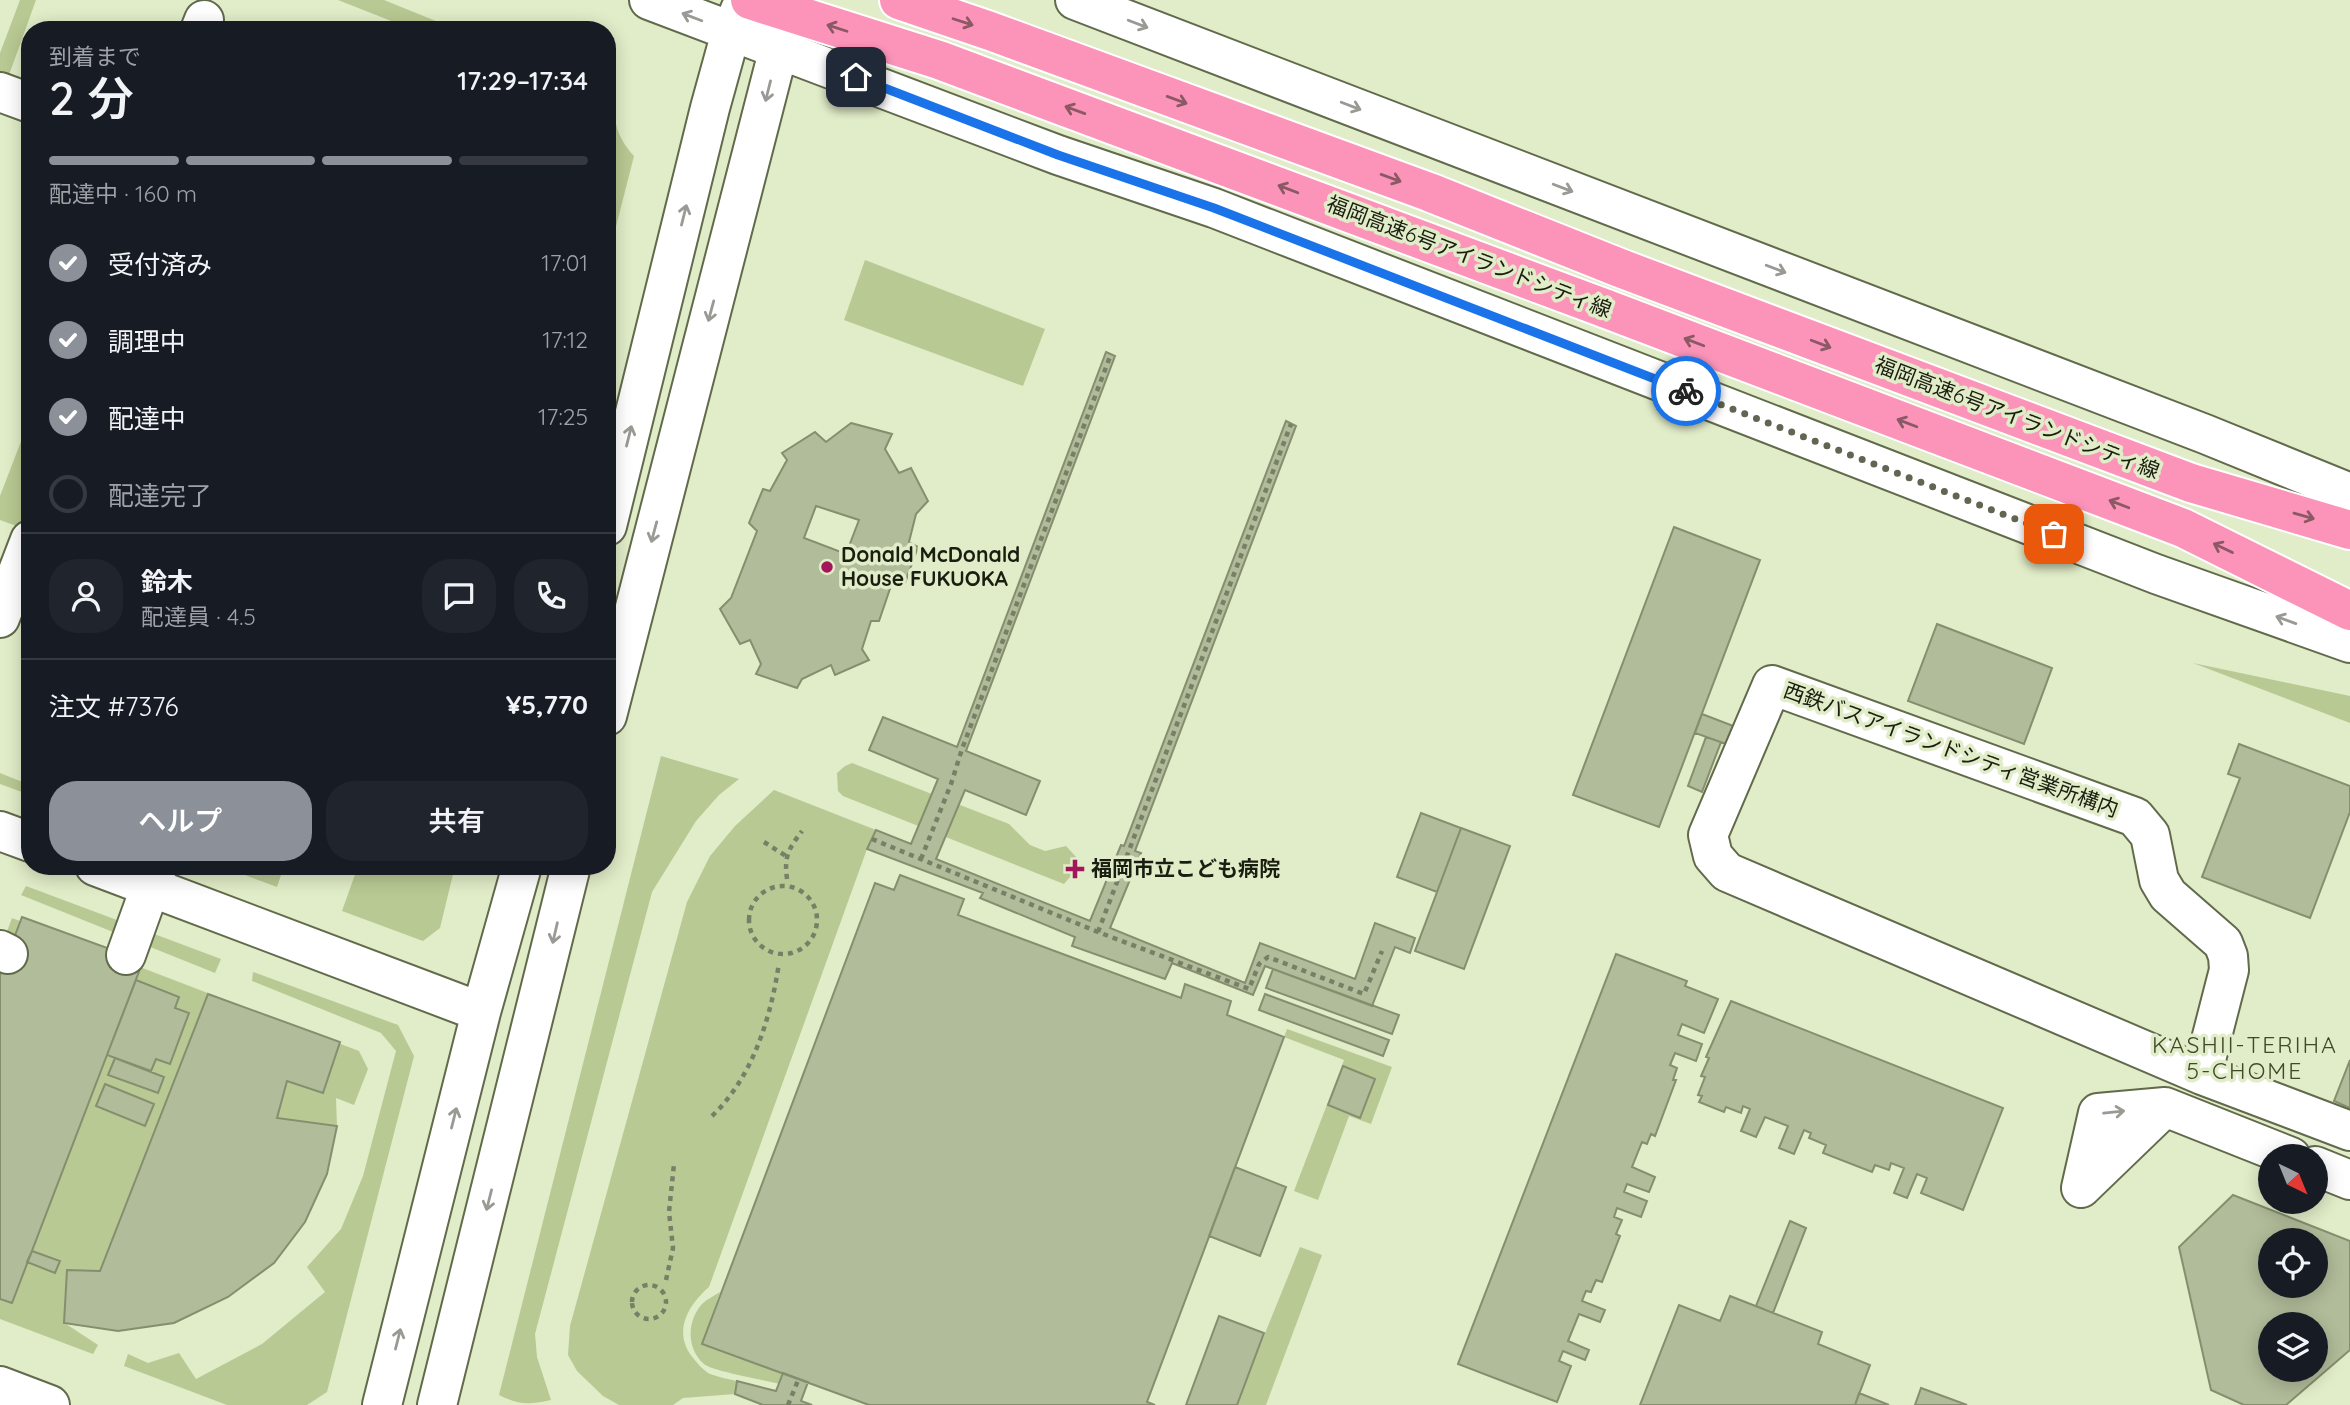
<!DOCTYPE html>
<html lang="ja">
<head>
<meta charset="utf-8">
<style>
  body { margin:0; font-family:Quicksand,"Noto Sans JP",sans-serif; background:#20242c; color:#f1f3f6; height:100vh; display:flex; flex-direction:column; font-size:26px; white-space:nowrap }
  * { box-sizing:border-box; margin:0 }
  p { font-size:23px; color:#9ea1a6 }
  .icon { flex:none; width:38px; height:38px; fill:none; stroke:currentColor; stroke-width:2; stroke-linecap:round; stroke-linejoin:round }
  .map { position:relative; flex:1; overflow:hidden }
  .sheet { position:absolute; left:21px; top:21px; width:595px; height:854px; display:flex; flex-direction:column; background:#171b24; border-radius:28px; box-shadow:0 4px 18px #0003 }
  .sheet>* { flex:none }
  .needle { width:46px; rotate:137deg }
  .buttons { position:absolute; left:2258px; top:1144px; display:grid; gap:14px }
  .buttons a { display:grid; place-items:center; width:70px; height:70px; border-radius:50%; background:#171b24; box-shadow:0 4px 18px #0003; font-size:35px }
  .pin { position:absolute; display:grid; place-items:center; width:60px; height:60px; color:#fff; margin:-30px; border-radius:14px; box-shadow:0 4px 10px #0006 }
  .courier { position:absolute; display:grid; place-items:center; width:70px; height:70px; margin:-35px; border:5px solid #1a73e8; border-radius:50%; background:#fff; color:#222; box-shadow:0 2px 9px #0007 }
  .headline em { font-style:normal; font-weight:600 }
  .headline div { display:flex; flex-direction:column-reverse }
  .headline { display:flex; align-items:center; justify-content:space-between; height:119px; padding:0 28px }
  h1 { font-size:46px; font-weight:600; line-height:52px }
  .bar { display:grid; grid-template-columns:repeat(4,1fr); gap:10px 7px; align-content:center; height:84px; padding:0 28px }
  .bar i { height:9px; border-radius:5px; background:#363941 }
  .bar .active { background:#8c9099 }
  .bar p { grid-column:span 4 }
  .line { display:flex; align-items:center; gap:18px; padding:0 28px; border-top:2px solid #363941 }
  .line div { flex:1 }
  .round { display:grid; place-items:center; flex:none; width:74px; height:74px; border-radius:28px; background:#20242c }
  ol { padding:0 28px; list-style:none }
  li { display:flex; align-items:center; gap:21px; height:77px }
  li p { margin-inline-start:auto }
  li .icon { padding:7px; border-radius:50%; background:#8c9099; color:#fff; stroke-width:4 }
  li:last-child { color:#9ea1a6 }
  li i { width:38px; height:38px; border:4px solid #363941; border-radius:50% }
  .primary-button { display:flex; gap:14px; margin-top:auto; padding:14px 28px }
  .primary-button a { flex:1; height:80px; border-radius:28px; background:#8c9099; color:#fff; font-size:28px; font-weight:600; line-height:80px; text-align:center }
  .primary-button a+a { background:#20242c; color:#f1f3f6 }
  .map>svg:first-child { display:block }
</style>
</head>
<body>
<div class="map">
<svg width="2350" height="1405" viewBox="0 0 2350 1405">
  <rect width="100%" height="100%" fill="#e1ecc8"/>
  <path fill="#b9c993" d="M20 0H36L9 75 0 71V53Z
    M338 0H384L458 30H414Z
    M607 90 613 93C614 120 615 135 634 156L607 262Z
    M865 260 1045 329 1023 386 844 320Z
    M30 418V508L22 528 0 520V496Z
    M2193 663 2350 696V723Z
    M661 756 739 779 719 795 696 821 652 892 535 1334 537 1357 551 1400C527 1405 520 1405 499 1395Z
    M852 763 1009 824 1030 845 1045 851 1066 846 1076 857V870L1064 884 843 796 838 791 837 773 845 766Z
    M0 773 30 785V795L0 784Z
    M774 790 876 830 867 849 709 1287C687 1306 672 1334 694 1359 698 1364 704 1371 710 1374 718 1377 728 1379 737 1381L735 1394 683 1398 673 1405H619L603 1396 577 1371 568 1355 570 1326 687 902 710 856 735 826Z
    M221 866H284L277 887Z
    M358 866H455L440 928 423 941 342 911Z
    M26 886 221 959 215 973 21 895Z
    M12 918 359 1051 368 1069 354 1105 336 1098 337 1126 327 1174 174 1323 118 1331 66 1324 98 1345 93 1354 0 1319V950Z
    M253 972 398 1025 414 1056 327 1392 307 1405H227L124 1366 128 1354 148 1363 179 1353 196 1379 262 1344 325 1292 307 1267 341 1229 363 1176 396 1051 381 1033 252 981Z
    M1287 1029 1392 1067 1371 1124 1349 1116 1318 1200 1294 1191 1344 1060 1284 1037Z
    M1300 1247 1322 1255 1266 1405H1236Z
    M720 1292 702 1344 783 1373 779 1384C765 1380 712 1371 704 1364 686 1348 687 1321 702 1304 707 1299 714 1296 720 1292Z"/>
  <path fill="#b1bc9a" stroke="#858e6e" stroke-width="2" fill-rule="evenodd" d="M1106 352 1115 356 966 751 1040 781 1026 815 965 790 936 859 1090 921 1121 845 1124 846 1286 421 1296 426 1135 851 1141 853 1110 928 1245 983 1260 943 1355 979 1375 923 1415 938 1410 953 1395 947 1372 1006 1265 966 1253 995 1172 963 1165 979 1072 946 1075 937 980 898 983 893 867 849 876 830 911 844 938 779 869 750 883 717 957 747Z
    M851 423 892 434 885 449 899 473 911 468 928 501 916 514 909 542 918 547 905 583 893 580 879 621H871L862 649 869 660 835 675 831 665 802 679 797 688 756 674 761 664 750 640 740 644 720 609 731 598 757 531 749 523 763 489 770 491 787 460 782 453 815 432 826 442ZM816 506 859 520 846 554 804 538Z
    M1674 527 1760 560 1659 827 1573 795Z
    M1937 624 2052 668 2024 744 1908 701Z
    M1702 714 1736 727 1729 745 1695 733Z
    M1706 737 1721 742 1702 792 1688 786Z
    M2239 744 2350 786V812L2310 918 2202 877 2240 778 2228 774Z
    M1421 813 1461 828 1437 892 1397 877Z
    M1461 828 1510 846 1464 969 1415 951Z
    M900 875 964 899 958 915 1181 998 1185 984 1231 1001 1227 1015 1284 1037 1147 1402 1155 1405H869L702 1344 875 883 894 890Z
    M22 917 143 961 12 1303 0 1299V975Z
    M1616 954 1687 981 1685 986 1718 999 1704 1033 1682 1024 1678 1035 1702 1044 1696 1061 1675 1053 1670 1065 1677 1068 1673 1080H1676L1655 1136 1651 1134 1647 1144 1642 1142 1632 1167 1655 1177 1649 1192 1627 1184 1624 1192 1647 1201 1641 1217 1617 1208 1614 1217 1622 1220 1616 1234 1620 1236 1602 1282 1596 1280 1591 1292 1586 1291 1582 1301 1605 1310 1600 1322 1579 1314 1568 1341 1589 1350 1585 1360 1563 1351 1559 1361 1571 1366 1557 1402 1458 1364Z
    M1273 969 1399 1015 1392 1034 1266 988Z
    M136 980 179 997 175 1008 189 1013 170 1064 156 1059 151 1071 107 1055Z
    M208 994 340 1042 323 1093 287 1081 277 1118 337 1126 327 1174 305 1222 274 1263 228 1297 174 1323 118 1331 64 1323 67 1270 100 1271Z
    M1265 994 1389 1040 1383 1056 1259 1010Z
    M1731 1001 2003 1108 1963 1210 1921 1193 1927 1178 1917 1174 1907 1198 1894 1193 1904 1168 1891 1163 1889 1170 1875 1165 1872 1172 1823 1153 1826 1145 1809 1138 1811 1133 1804 1130 1794 1154 1779 1148 1788 1126 1765 1117 1756 1137 1741 1131 1750 1109 1743 1106 1741 1113 1726 1107 1724 1112 1699 1102 1702 1096 1698 1095 1705 1077 1701 1076 1709 1058 1706 1057Z
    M115 1058 164 1077 158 1093 108 1075Z
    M2350 1060V1108L2334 1101Z
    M1343 1066 1375 1079 1360 1118 1328 1105Z
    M105 1084 154 1104 145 1126 96 1106Z
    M1235 1167 1286 1187 1260 1256 1209 1236Z
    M2233 1195 2350 1241V1350L2286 1405H2244L2211 1390 2179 1247ZM2270 1241H2315V1286H2270ZM2270 1325H2315V1370H2270Z
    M1790 1221 1806 1228 1773 1313 1756 1306Z
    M32 1251 60 1261 55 1273 27 1262Z
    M1730 1296 1822 1332 1818 1344 1870 1365 1855 1405H1640L1679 1305 1720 1321Z
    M1219 1316 1264 1333 1237 1405H1186Z
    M783 1373 808 1382 801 1401 812 1405H763L735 1394 737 1381 776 1391Z
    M1921 1388 1967 1405H1915Z
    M1859 1393 1889 1405H1855Z"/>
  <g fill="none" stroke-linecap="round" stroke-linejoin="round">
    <defs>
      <path id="minor" d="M649 0 1058 155 1214 208 2156 574 2350 643
        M1075 0 2205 434 2350 493
        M200 30 204 20
        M0 92 30 103
        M607 526 710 108 731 32 740 10
        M0 618 30 540
        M607 716 779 48 782 23
        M0 831 30 842
        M95 866 481 1012
        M0 950 8 954
        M126 955 158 866
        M2202 1075 2229 970 2228 956 2223 943 2168 895 2159 880 2150 835 2135 817 1772 685 1708 835 1713 856 1727 872 2202 1075 2350 1131
        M2315 1166 2350 1180
        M2081 1188 2098 1113 2165 1107 2291 1157
        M2081 1188 2165 1107
        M0 1386 50 1405
        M382 1405 481 1012 522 866
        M437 1405 571 866"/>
      <path id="highway" d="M899 0 990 31 1429 192 1620 268 2191 483 2350 530
        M1604 308 2183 528 2350 611"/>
    </defs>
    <use href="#minor" stroke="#616a4b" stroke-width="42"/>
    <use href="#highway" stroke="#fff" stroke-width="42"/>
    <path stroke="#777f67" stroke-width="4.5" stroke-dasharray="5 5" stroke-linecap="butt" d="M872 839 1098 932 1249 989 1259 964 1268 957 1364 994 1382 951
      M764 842 786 856
      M921 859 951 784 962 749 1111 354
      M787 879C784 856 788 850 802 831
      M749 920a34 34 0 1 1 68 0a34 34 0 1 1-68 0Z
      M1098 932 1291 424
      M712 1116C753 1077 771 1017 779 963
      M666 1280 673 1248 669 1212 674 1164
      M632 1302a17 17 0 1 1 34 0a17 17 0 1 1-34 0Z
      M788 1405 799 1378"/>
    <use href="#minor" stroke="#fff" stroke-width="38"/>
    <use href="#highway" stroke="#fc94b9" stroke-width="38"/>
    <defs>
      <path id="highway-bridge" d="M750 0 939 60 1604 308"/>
    </defs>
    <use href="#highway-bridge" stroke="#fff" stroke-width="42" stroke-linecap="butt"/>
    <use href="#highway-bridge" stroke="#fc94b9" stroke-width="38"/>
  </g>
  <defs><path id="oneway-shaft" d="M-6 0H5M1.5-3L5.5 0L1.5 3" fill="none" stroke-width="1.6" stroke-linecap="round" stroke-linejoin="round" transform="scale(1.75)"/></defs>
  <g stroke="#989a94">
    <use href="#oneway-shaft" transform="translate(692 17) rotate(-159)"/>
    <use href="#oneway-shaft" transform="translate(1138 24) rotate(21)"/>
    <use href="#oneway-shaft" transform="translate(768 91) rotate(104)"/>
    <use href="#oneway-shaft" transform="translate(1351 106) rotate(21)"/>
    <use href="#oneway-shaft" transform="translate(1563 188) rotate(21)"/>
    <use href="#oneway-shaft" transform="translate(684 215) rotate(-76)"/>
    <use href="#oneway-shaft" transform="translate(1776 269) rotate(21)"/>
    <use href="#oneway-shaft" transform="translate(711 311) rotate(105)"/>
    <use href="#oneway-shaft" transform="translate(629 436) rotate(-76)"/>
    <use href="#oneway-shaft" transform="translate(654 532) rotate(105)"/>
    <use href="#oneway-shaft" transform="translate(2286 620) rotate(-160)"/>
    <use href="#oneway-shaft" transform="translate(555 933) rotate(103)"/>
    <use href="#oneway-shaft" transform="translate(2114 1112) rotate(-6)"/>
    <use href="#oneway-shaft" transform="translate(454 1118) rotate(-76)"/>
    <use href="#oneway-shaft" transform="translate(489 1200) rotate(104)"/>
    <use href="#oneway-shaft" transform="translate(398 1339) rotate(-76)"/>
  </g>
  <g stroke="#8b5965">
    <use href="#oneway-shaft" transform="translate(963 22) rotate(18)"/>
    <use href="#oneway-shaft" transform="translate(837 28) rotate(-162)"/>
    <use href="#oneway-shaft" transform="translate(1177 100) rotate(20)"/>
    <use href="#oneway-shaft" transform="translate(1075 110) rotate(-160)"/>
    <use href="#oneway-shaft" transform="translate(1391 178) rotate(20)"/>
    <use href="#oneway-shaft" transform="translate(1288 189) rotate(-159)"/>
    <use href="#oneway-shaft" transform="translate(1694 342) rotate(-159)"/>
    <use href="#oneway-shaft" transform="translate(1821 344) rotate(21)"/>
    <use href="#oneway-shaft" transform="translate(1907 423) rotate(-159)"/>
    <use href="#oneway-shaft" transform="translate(2119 504) rotate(-159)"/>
    <use href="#oneway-shaft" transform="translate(2304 516) rotate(16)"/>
    <use href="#oneway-shaft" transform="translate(2223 548) rotate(-154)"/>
  </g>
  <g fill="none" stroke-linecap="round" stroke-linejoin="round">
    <path stroke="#606651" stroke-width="7" stroke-dasharray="0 12.6" d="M1686 391 2054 534"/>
    <path stroke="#1a73e8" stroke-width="9" d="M856 77 1058 155 1214 208 1686 391"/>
  </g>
  <g fill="#a4165b" stroke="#e1ecc8" stroke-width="2.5">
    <circle cx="827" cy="567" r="7"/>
    <path d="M1071.5 858.5h7v7h7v7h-7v7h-7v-7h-7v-7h7z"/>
  </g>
  <g text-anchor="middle" stroke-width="7" stroke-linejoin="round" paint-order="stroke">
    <g font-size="21" fill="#1a1e11" stroke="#e1ecc8">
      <text transform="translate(1469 257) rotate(21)" y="7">福岡高速6号アイランドシティ線</text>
      <text transform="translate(2017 418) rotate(21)" y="7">福岡高速6号アイランドシティ線</text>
      <text transform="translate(1951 750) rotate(20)" y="7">西鉄バスアイランドシティ営業所構内</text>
    </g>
    <g font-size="21" font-weight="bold" fill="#1a1e11" stroke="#e1ecc8" text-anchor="start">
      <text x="841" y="562">Donald McDonald<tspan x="841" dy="24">House FUKUOKA</tspan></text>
      <text x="1091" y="876">福岡市立こども病院</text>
    </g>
    <g font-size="23" letter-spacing="2" fill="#40492b" stroke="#e1ecc8">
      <text x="2245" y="1053">KASHII-TERIHA<tspan x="2245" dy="26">5-CHOME</tspan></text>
    </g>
  </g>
</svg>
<div class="buttons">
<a><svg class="needle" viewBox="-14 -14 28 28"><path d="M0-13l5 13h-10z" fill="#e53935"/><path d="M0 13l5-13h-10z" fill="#9ea1a6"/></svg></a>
<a><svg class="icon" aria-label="locate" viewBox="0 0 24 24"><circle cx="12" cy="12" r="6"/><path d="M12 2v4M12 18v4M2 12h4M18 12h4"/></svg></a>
<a><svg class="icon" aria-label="layers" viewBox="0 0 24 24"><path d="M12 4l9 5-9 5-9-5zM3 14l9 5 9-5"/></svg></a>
</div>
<div class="pin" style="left:2054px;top:534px;background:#ea580c"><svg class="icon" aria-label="bag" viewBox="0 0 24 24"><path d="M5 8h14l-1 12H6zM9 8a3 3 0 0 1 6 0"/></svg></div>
<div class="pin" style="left:856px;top:77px;background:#1f2937"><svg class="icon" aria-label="home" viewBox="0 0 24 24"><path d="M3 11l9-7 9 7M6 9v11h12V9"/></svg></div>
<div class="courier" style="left:1686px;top:391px"><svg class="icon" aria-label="bike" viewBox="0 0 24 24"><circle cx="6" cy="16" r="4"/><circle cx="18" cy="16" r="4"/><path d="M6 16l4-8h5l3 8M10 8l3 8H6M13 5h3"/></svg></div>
<section class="sheet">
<div class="headline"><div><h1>2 分</h1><p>到着まで</p></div><em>17:29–17:34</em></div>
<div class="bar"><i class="active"></i><i class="active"></i><i class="active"></i><i></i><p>配達中 · 160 m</p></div>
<ol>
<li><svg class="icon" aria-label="check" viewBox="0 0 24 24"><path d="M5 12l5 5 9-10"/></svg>受付済み<p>17:01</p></li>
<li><svg class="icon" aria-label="check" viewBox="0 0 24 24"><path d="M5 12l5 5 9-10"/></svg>調理中<p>17:12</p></li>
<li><svg class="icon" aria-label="check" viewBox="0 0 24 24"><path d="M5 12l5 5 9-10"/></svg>配達中<p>17:25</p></li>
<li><i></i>配達完了</li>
</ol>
<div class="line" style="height:126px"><a class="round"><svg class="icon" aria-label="person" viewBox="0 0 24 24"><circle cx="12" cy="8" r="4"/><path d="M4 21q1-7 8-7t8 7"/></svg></a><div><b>鈴木</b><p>配達員 · 4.5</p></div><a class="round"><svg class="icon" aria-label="chat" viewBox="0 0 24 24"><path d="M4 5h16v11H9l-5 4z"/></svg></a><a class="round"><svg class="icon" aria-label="phone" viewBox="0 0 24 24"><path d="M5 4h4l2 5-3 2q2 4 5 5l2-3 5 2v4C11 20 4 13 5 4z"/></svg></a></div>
<div class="line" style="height:91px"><div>注文 #7376</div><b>¥5,770</b></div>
<div class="primary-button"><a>ヘルプ</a><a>共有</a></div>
</section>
</div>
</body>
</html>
